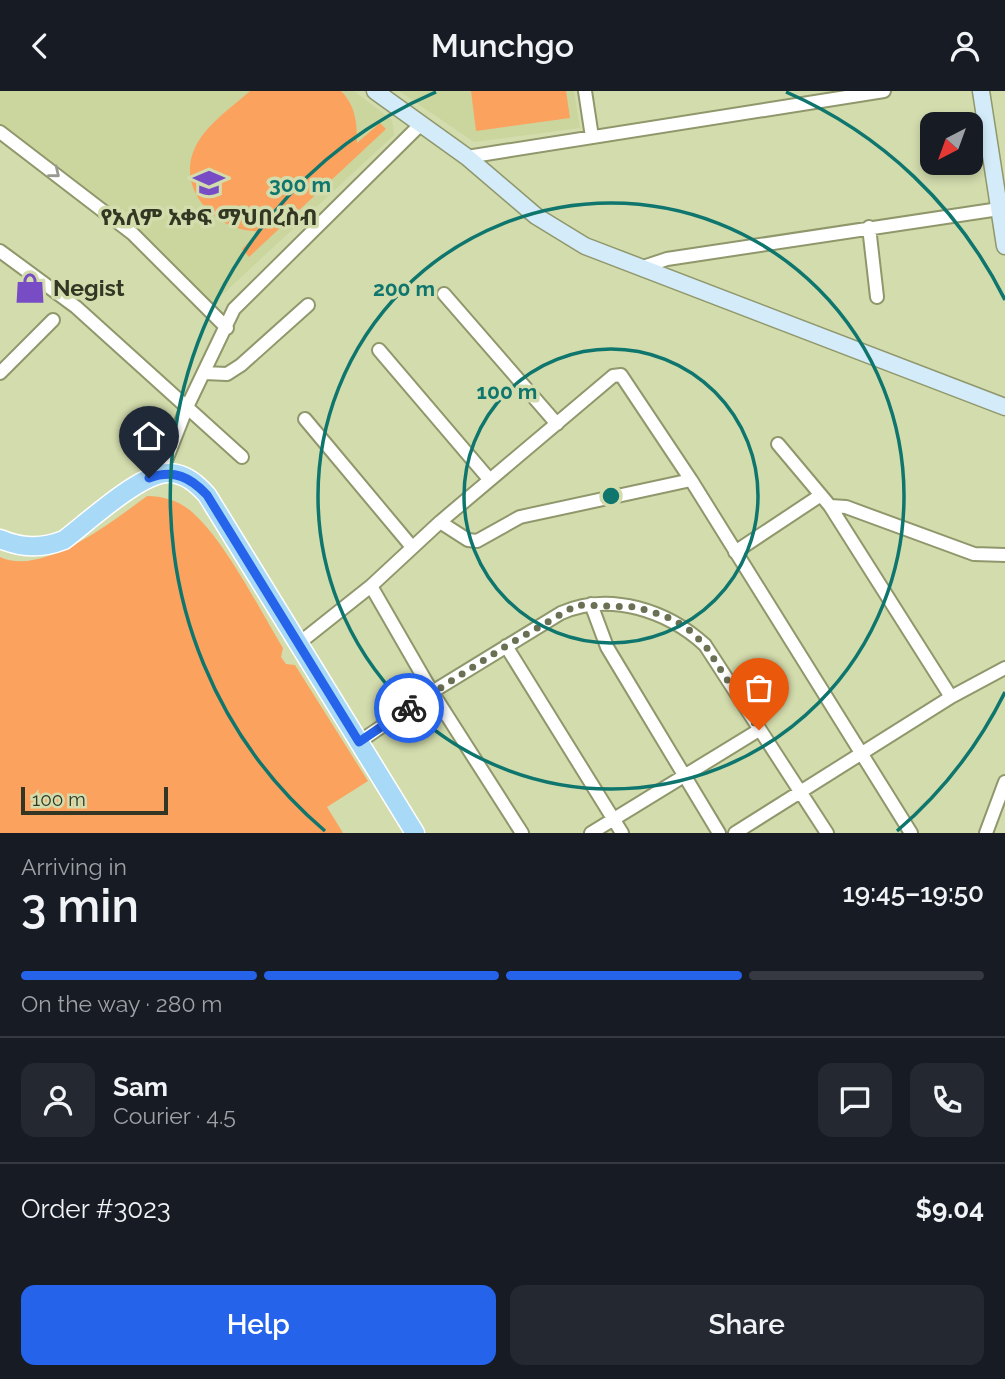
<!DOCTYPE html>
<html lang="en">
<head>
<meta charset="utf-8">
<style>
  body { margin:0; font-family:Raleway,"Noto Sans Ethiopic",sans-serif; background:#242831; color:#f1f3f6; height:100vh; display:flex; flex-direction:column; font-size:26px; white-space:nowrap }
  * { box-sizing:border-box; margin:0 }
  p { font-size:23px; color:#9ea1a6 }
  .icon { flex:none; width:38px; height:38px; fill:none; stroke:currentColor; stroke-width:2; stroke-linecap:round; stroke-linejoin:round }
  .map { position:relative; height:742px; overflow:hidden }
  .details { display:flex; flex-direction:column; background:#171b24; flex:1 }
  .details>* { flex:none }
  .needle { width:46px; rotate:221deg }
  .fabs { position:absolute; left:920px; top:21px; display:grid; gap:14px }
  .fabs a { display:grid; place-items:center; width:63px; height:63px; border-radius:14px; background:#171b24; box-shadow:0 4px 10px #0003; font-size:35px }
  .scale { position:absolute; left:21px; bottom:18px; width:147px; box-sizing:border-box; padding-left:7px; border:4px solid #323623; border-top:0; font-size:19px; line-height:24px; white-space:nowrap; color:#323623; -webkit-text-stroke:5px #d3dcad; paint-order:stroke }
  .pin { position:absolute; display:grid; place-items:center; width:60px; height:60px; color:#fff; margin:-72px -30px; border-radius:50% 50% 50% 0; rotate:-45deg; box-shadow:0 0 7px #0007 }
  .pin .icon { rotate:45deg }
  .courier { position:absolute; display:grid; place-items:center; width:70px; height:70px; margin:-35px; border:5px solid #2563eb; border-radius:50%; background:#fff; color:#222; box-shadow:0 2px 9px #0007 }
  .headline em { font-style:normal; font-weight:600 }
  .headline div { display:flex; flex-direction:column-reverse }
  .headline { display:flex; align-items:center; justify-content:space-between; height:119px; padding:0 21px }
  h1 { font-size:46px; font-weight:600; line-height:52px }
  .bar { display:grid; grid-template-columns:repeat(4,1fr); gap:10px 7px; align-content:center; height:84px; padding:0 21px }
  .bar i { height:9px; border-radius:5px; background:#363941 }
  .bar .current { background:#2563eb }
  .bar p { grid-column:span 4 }
  .line { display:flex; align-items:center; gap:18px; padding:0 21px; border-top:2px solid #363941 }
  .line div { flex:1 }
  .round { display:grid; place-items:center; flex:none; width:74px; height:74px; border-radius:14px; background:#242831 }
  .primary-button { display:flex; gap:14px; margin-top:auto; padding:14px 21px }
  .primary-button a { flex:1; height:80px; border-radius:14px; background:#2563eb; color:#fff; font-size:28px; font-weight:600; line-height:80px; text-align:center }
  .primary-button a+a { background:#242831; color:#f1f3f6 }
  header { display:flex; justify-content:space-between; align-items:center; height:91px; padding:0 21px; background:#171b24; font-size:32px; font-weight:600 }
  .map>svg:first-child { display:block }
</style>
</head>
<body>
<header><svg class="icon" aria-label="back" viewBox="0 0 24 24"><path d="M15 5l-7 7 7 7"/></svg>Munchgo<svg class="icon" aria-label="person" viewBox="0 0 24 24"><circle cx="12" cy="8" r="4"/><path d="M4 21q1-7 8-7t8 7"/></svg></header>
<div class="map">
<svg width="1005" height="742" viewBox="0 0 1005 742">
  <rect width="100%" height="100%" fill="#d3dcad"/>
  <path fill="#cbd59e" d="M0 0H354L392 29 394 44 210 215 140 140 0 36Z
    M399 0H574L580 37 474 51Z"/>
  <path fill="#fba25f" d="M250 0H341C356 15 357 32 357 52L380 32 386 38 249 166 242 158 260 140C220 143 176 101 194 59 204 35 231 17 250 0Z
    M471 0H566L570 27 476 40Z
    M147 405C163 405 180 410 192 421 226 451 259 518 283 557L281 566 286 573 295 574 368 690 327 716 343 742H0V466C43 486 113 430 147 405Z"/>
  <g fill="none" stroke-linecap="round" stroke-linejoin="round">
    <defs>
      <path id="street" d="M585 0 592 46
        M0 41 133 143 227 237
        M467 66 884 0
        M869 136 877 206
        M0 160 76 216 242 366
        M640 177 667 168 999 118
        M444 203 557 333
        M379 259 489 388
        M0 282 53 229
        M204 282 227 283 241 274 308 214
        M305 328 412 456
        M778 353 830 415 951 606
        M161 382 187 316 234 218 421 33
        M830 415 846 416 974 463 1005 464
        M440 431 468 449 477 450 520 426 691 389
        M735 461 821 404
        M371 495 432 601 522 742
        M591 513 607 556 719 742
        M298 553 371 495 440 431 613 285 621 284 691 389 911 742
        M506 555 622 742
        M359 651 432 601 561 522C610 500 668 520 705 554L827 742
        M591 742 759 639
        M735 742 951 606 1005 577
        M986 742 1005 691"/>
      <path id="secondary" d="M375 0 467 66 536 125 585 155 1005 316
        M981 0 1005 155"/>
      <path id="primary" d="M0 448C22 457 41 458 64 449 87 432 142 380 170 382 186 383 197 393 207 404L415 742"/>
    </defs>
    <use href="#street" stroke="#8f976b" stroke-width="16"/>
    <use href="#secondary" stroke="#8f976b" stroke-width="19"/>
    <use href="#primary" stroke="#fff" stroke-width="21"/>
    <use href="#street" stroke="#fff" stroke-width="12"/>
    <use href="#secondary" stroke="#d4ecfa" stroke-width="16"/>
    <use href="#primary" stroke="#a8d9f6" stroke-width="18"/>
  </g>
  <defs><path id="oneway-chevron" d="M-2-3.5L2.5 0L-2 3.5" fill="none" stroke-width="1.6" stroke-linecap="round" stroke-linejoin="round" transform="scale(1.75)"/></defs>
  <use stroke="#989a91" href="#oneway-chevron" transform="translate(55 82) rotate(39)"/>
  <g fill="none" stroke-linecap="round" stroke-linejoin="round">
    <path stroke="#6a7053" stroke-width="7" stroke-dasharray="0 12.6" d="M409 617 506 555 577 514 636 516 665 525 686 536 705 554 759 639"/>
    <path stroke="#2563eb" stroke-width="9" d="M149 387C174 378 190 386 207 404L359 651 409 617"/>
  </g>
  <g fill="none" stroke="#0f766e" stroke-width="3.5">
    <circle cx="611" cy="405" r="147"/>
    <circle cx="611" cy="405" r="293"/>
    <path d="M1005 601A440 440 0 0 1 897 740M325 740A440 440 0 0 1 436 1M786 1A440 440 0 0 1 1005 209"/>
  </g>
  <defs>
    <symbol id="school-bare" viewBox="-9 -9 18 18"><path d="M0-5L7-2L0 1L-7-2ZM-4 1L0 2.5L4 1V4Q0 6-4 4Z" fill="#784cc5" stroke="#d3dcad" stroke-width="2.5" paint-order="stroke"/></symbol>
    <symbol id="shop-bare" viewBox="-9 -9 18 18"><path d="M-5-2.5h2.3a2.7 3.5 0 0 1 5.4 0H5L5.5 6h-11ZM-1.5-2.5h3a1.5 2.3 0 0 0-3 0Z" fill="#784cc5" stroke="#d3dcad" stroke-width="2.5" paint-order="stroke"/></symbol>
  </defs>
  <g fill-rule="evenodd">
    <use href="#school-bare" x="187" y="70" width="44" height="44"/>
    <use href="#shop-bare" x="8" y="175" width="44" height="44"/>
  </g>
  <g text-anchor="middle" stroke-width="7" stroke-linejoin="round" paint-order="stroke">
    <g font-size="23" font-weight="bold" fill="#323623" stroke="#d3dcad">
      <text x="209" y="134">የአለም አቀፍ ማህበረስብ</text>
      <text x="53" y="205" text-anchor="start">Negist</text>
    </g>
  </g>
  <circle cx="611" cy="405" r="10" fill="#0f766e" stroke="#d3dcad" stroke-width="3.5"/>
  <g font-size="21" text-anchor="middle" font-weight="bold" fill="#0f766e" stroke="#d3dcad" stroke-width="7" stroke-linejoin="round" paint-order="stroke">
    <text x="300" y="101">300 m</text>
    <text x="404" y="205">200 m</text>
    <text x="507" y="308">100 m</text>
  </g>
</svg>
<div class="fabs">
<a><svg class="needle" viewBox="-14 -14 28 28"><path d="M0-13l5 13h-10z" fill="#e53935"/><path d="M0 13l5-13h-10z" fill="#9ea1a6"/></svg></a>
</div>
<div class="scale">100 m</div>
<div class="pin" style="left:759px;top:639px;background:#ea580c"><svg class="icon" aria-label="bag" viewBox="0 0 24 24"><path d="M5 8h14l-1 12H6zM9 8a3 3 0 0 1 6 0"/></svg></div>
<div class="pin" style="left:149px;top:387px;background:#1f2937"><svg class="icon" aria-label="home" viewBox="0 0 24 24"><path d="M3 11l9-7 9 7M6 9v11h12V9"/></svg></div>
<div class="courier" style="left:409px;top:617px"><svg class="icon" aria-label="bike" viewBox="0 0 24 24"><circle cx="6" cy="16" r="4"/><circle cx="18" cy="16" r="4"/><path d="M6 16l4-8h5l3 8M10 8l3 8H6M13 5h3"/></svg></div>
</div>
<section class="details">
<div class="headline"><div><h1>3 min</h1><p>Arriving in</p></div><em>19:45–19:50</em></div>
<div class="bar"><i class="current"></i><i class="current"></i><i class="current"></i><i></i><p>On the way · 280 m</p></div>
<div class="line" style="height:126px"><a class="round"><svg class="icon" aria-label="person" viewBox="0 0 24 24"><circle cx="12" cy="8" r="4"/><path d="M4 21q1-7 8-7t8 7"/></svg></a><div><b>Sam</b><p>Courier · 4.5</p></div><a class="round"><svg class="icon" aria-label="chat" viewBox="0 0 24 24"><path d="M4 5h16v11H9l-5 4z"/></svg></a><a class="round"><svg class="icon" aria-label="phone" viewBox="0 0 24 24"><path d="M5 4h4l2 5-3 2q2 4 5 5l2-3 5 2v4C11 20 4 13 5 4z"/></svg></a></div>
<div class="line" style="height:91px"><div>Order #3023</div><b>$9.04</b></div>
<div class="primary-button"><a>Help</a><a>Share</a></div>
</section>
</body>
</html>
